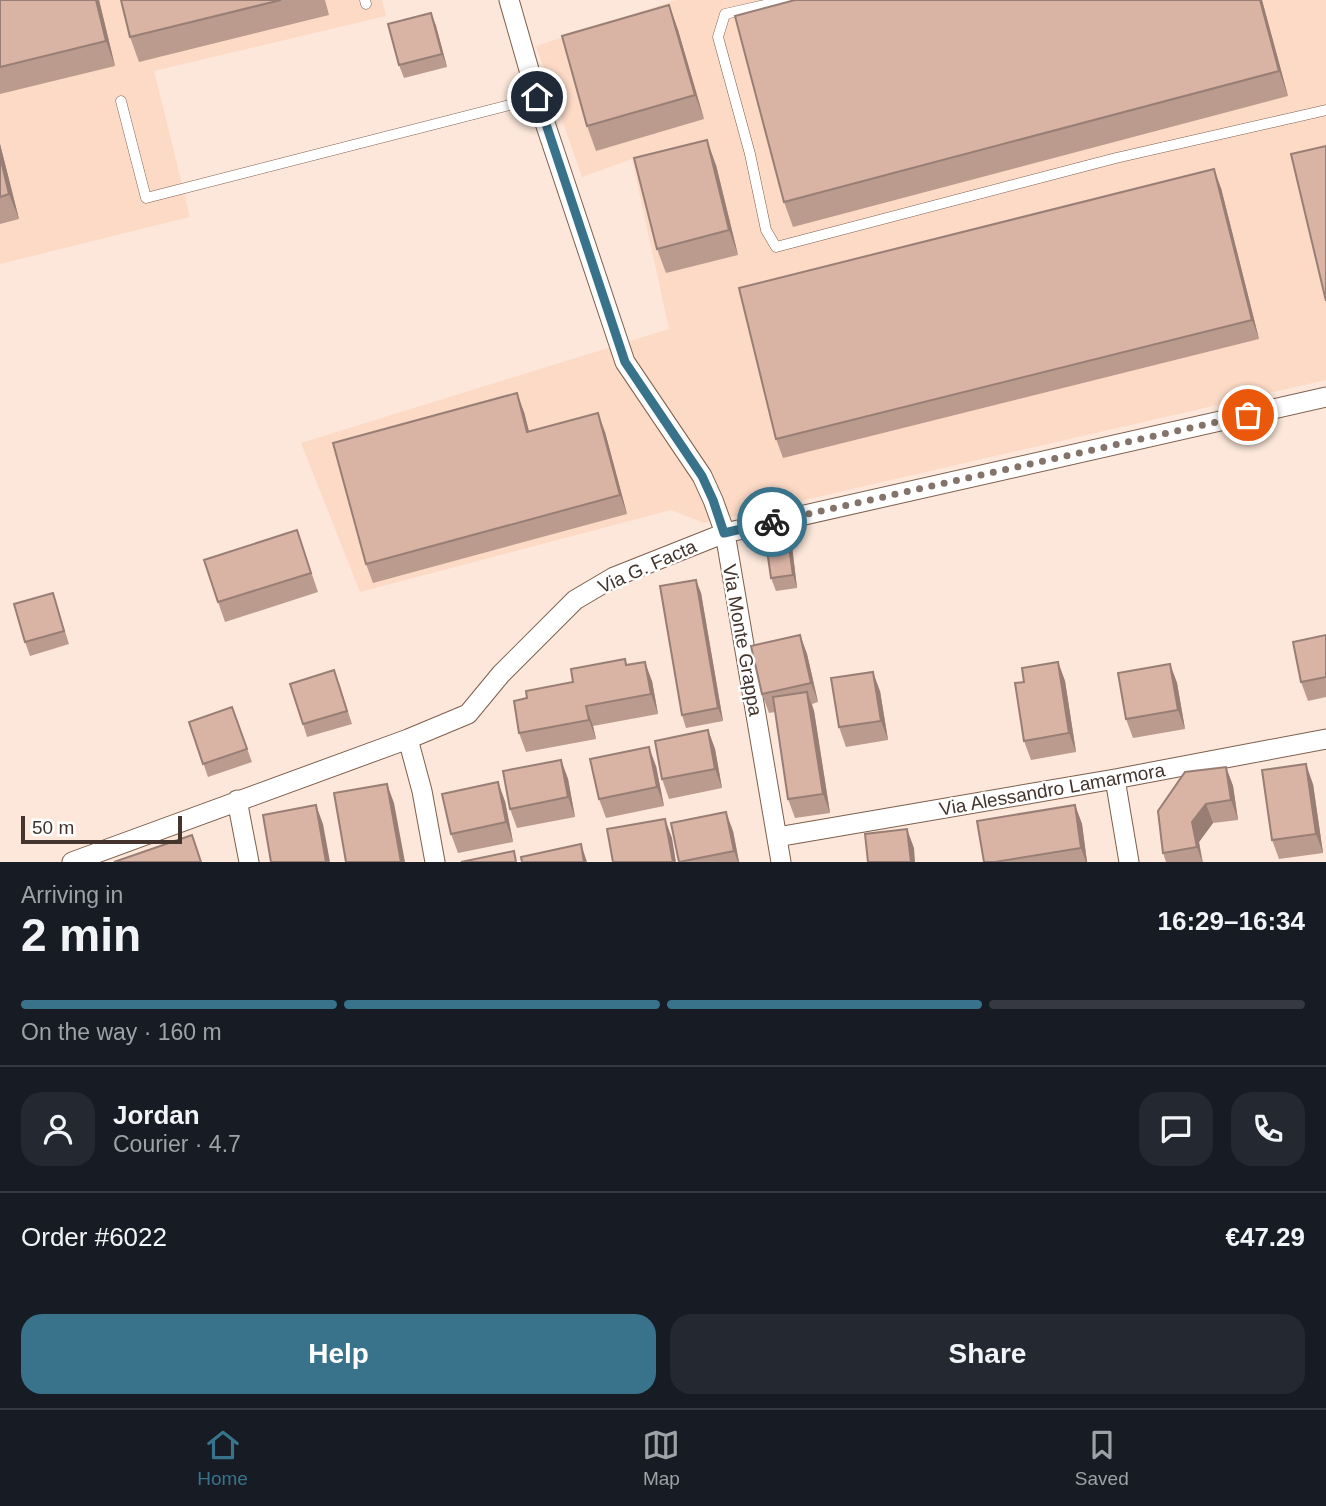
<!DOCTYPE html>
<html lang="en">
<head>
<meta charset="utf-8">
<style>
  body { margin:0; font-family:Helvetica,sans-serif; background:#242831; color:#f1f3f6; height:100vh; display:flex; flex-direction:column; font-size:26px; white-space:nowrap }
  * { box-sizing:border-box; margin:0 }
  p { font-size:23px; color:#9ea1a6 }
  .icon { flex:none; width:38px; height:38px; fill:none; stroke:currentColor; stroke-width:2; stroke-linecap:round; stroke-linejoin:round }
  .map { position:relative; height:862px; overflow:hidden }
  .side { display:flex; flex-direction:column; background:#171b24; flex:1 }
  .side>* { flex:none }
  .scale { position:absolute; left:21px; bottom:18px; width:161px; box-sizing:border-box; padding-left:7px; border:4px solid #43352d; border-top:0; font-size:19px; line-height:24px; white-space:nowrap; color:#43352d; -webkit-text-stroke:5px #fff; paint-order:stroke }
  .pin { position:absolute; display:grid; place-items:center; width:60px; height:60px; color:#fff; margin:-30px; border:4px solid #fff; border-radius:50%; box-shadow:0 2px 7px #0007 }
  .courier { position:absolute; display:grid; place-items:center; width:70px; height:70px; margin:-35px; border:5px solid #38738b; border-radius:50%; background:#fff; color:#222; box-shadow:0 2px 9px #0007 }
  .overview em { font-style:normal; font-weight:800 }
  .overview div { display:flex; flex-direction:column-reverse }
  .overview { display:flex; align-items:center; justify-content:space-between; height:119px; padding:0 21px }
  h1 { font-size:46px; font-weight:800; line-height:52px }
  .bar { display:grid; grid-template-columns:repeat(4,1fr); gap:10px 7px; align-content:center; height:84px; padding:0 21px }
  .bar i { height:9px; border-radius:5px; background:#363941 }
  .bar .current { background:#38738b }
  .bar p { grid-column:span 4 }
  .line { display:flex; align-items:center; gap:18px; padding:0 21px; border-top:2px solid #363941 }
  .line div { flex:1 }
  .round { display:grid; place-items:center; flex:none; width:74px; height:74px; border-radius:21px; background:#242831 }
  .primary-button { display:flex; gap:14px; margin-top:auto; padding:14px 21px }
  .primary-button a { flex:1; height:80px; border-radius:21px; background:#38738b; color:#fff; font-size:28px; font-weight:800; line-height:80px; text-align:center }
  .primary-button a+a { background:#242831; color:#f1f3f6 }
  .menu { display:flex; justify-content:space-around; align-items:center; height:98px; border-top:2px solid #363941; background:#171b24; font-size:19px; color:#9ea1a6 }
  .menu a { display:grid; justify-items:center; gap:4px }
  .menu .current { color:#38738b }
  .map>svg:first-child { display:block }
</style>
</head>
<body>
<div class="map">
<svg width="1326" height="862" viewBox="0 0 1326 862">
  <rect width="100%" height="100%" fill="#fce7da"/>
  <path fill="#fcdac6" d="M0 0H382L386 16 154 71 190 217 0 264Z
    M676 0H1326V380L704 523 671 510 360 592 301 443 669 329 632 159 582 177 536 46Z"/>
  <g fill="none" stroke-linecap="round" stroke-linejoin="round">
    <defs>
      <path id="service" d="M365 0 366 4
        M787 0 725 14 718 37 750 154 766 230 776 247 1116 158 1326 110
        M121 101 146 198 537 98"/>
      <path id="minor" d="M509 0 540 108 625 362 702 476 713 500 725 533 781 862
        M408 739 422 791 435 862
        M1115 779 1129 862
        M237 800 249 862
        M777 837 1115 779 1326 739
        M72 862 408 739 468 714 501 674 575 600 614 577 725 533 1326 397"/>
    </defs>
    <use href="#service" stroke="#7d5f4d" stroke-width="11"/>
    <use href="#minor" stroke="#7d5f4d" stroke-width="21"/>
    <use href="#service" stroke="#fff" stroke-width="10"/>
    <use href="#minor" stroke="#fff" stroke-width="19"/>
  </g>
  <path fill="#bb9b8e" d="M0 0H99L115 66 0 94Z
    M121 0H325L329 15 139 62 130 37Z
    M1262 0 1288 96 793 227 784 202Z
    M669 5 678 30 704 119 596 151 587 126Z
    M431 13 436 26 447 67 404 78 399 65Z
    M0 144 19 219 0 224Z
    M716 165 738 255 666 273 657 249Z
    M1221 188 1259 339 783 458 776 439Z
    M524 412 529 432H605L627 514 373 583 366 564Z
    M297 530 318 592 225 622 218 602Z
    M787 533 792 546 797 588 776 591 771 578Z
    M696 580 701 593 723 721 686 728 682 715Z
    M53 593 69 644 30 656 25 642Z
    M800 635 807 654 818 702 812 704 814 711 830 813 795 818 788 799 775 712 769 713 762 694Z
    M1326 635V697L1308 701 1301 682Z
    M625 659 627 665 652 681 658 714 593 726 596 739 526 752 519 733 527 698 573 682Z
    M1058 662 1065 681 1076 752 1031 760 1024 741V682Z
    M1170 664 1177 683 1185 729 1133 738 1126 719Z
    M339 683 352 724 307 737 303 724Z
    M880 691 888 740 846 747 839 727Z
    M232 707 252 762 208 777 189 722Z
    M708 730 715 749 722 788 669 799 662 779Z
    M561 760 568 779 575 817 517 828 510 809Z
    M656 766 664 806 606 818 599 799Z
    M1226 767 1233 786 1238 820 1213 823 1199 842 1203 862H1166L1163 853Z
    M1313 784 1323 853 1279 859 1272 840Z
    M505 801 513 842 458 853 451 834Z
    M1075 805 1082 824 1087 862H984Z
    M733 831 739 862H679Z"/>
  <path fill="#987e74" d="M96 0H99L115 66 106 41Z
    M1260 0H1262L1288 96 1279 71Z
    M669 5 678 30 704 119 695 95Z
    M431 13 436 26 447 67 442 54Z
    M707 140 716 165 738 255 729 230Z
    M0 144 19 219 9 194 0 156Z
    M1214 169 1221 188 1259 339 1252 320Z
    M517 393 524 412 534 451 527 432Z
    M598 413 605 432 627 514 620 495Z
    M787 533 792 546 797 588 793 575Z
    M696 580 701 593 723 721 718 708Z
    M800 635 807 654 818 702 811 683Z
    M645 662 652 681 658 714 651 694Z
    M1058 662 1065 681 1076 752 1069 733Z
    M1170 664 1177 683 1185 729 1178 710Z
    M873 672 880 691 888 740 881 721Z
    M807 692 814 711 830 813 823 794Z
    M586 706 593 726 596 739 589 720Z
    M708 730 715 749 722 788 715 769Z
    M649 747 656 766 664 806 657 787Z
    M561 760 568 779 575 817 568 797Z
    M1306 764 1313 784 1323 853 1316 834Z
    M1226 767 1233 786 1238 820 1231 800Z
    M498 782 505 801 513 842 506 822Z
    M387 784 394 803 405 862H401Z
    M1206 804 1213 823 1199 842 1202 862 1197 847 1192 822Z
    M316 805 323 824 330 862H326Z
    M1075 805 1082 824 1087 862H1086L1081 848Z
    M726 812 733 831 739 862H738L734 851Z
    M665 819 672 838 676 862H673Z
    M907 829 914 848 915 862H911Z
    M581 844 587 862H584Z"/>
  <path fill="#d9b4a5" stroke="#987e74" stroke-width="2" d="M0 0H96L106 41 0 67Z
    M121 0H281L130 37Z
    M795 0H1260L1279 71 784 202 735 16Z
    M669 5 695 95 587 126 562 36Z
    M431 13 442 54 399 65 388 24Z
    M707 140 729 230 657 249 634 158Z
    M1326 146V301L1291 154Z
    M0 156 9 194 0 197Z
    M1214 169 1252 320 776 439 739 288Z
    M517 393 527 432 598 413 620 495 366 564 333 443Z
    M297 530 311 573 218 602 204 560Z
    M787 533 793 575 771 578 765 536Z
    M696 580 718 708 682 715 660 586Z
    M53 593 64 631 25 642 14 604Z
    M800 635 811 683 762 694 751 646Z
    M1326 635V677L1301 682 1293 642Z
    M625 659 626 665 645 662 651 694 586 706 589 720 519 733 514 701 527 698 526 691 573 682 571 669Z
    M1058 662 1069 733 1024 741 1015 683 1024 682 1022 668Z
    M1170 664 1178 710 1126 719 1118 673Z
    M334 670 347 711 303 724 290 684Z
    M873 672 881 721 839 727 831 678Z
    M807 692 823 794 788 799 773 697Z
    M232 707 247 749 203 764 189 722Z
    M708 730 715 769 662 779 655 741Z
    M649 747 657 787 599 799 590 759Z
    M561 760 568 797 510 809 503 771Z
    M1306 764 1316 834 1272 840 1262 770Z
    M1226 767 1231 800 1206 804 1192 822 1197 847 1163 853 1158 811 1185 772Z
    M498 782 506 822 451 834 442 794Z
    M387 784 401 862H346L334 793Z
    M316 805 326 862H271L263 815Z
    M1075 805 1081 848 995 862H984L977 821Z
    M726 812 734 851 679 862 671 823Z
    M665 819 673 862H613L607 829Z
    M907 829 911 862H868L865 834Z
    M192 835 201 862H114Z
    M581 844 584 862H522L521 857Z
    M514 851 516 862H461Z"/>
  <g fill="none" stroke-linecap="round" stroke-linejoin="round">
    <path stroke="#84736a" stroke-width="7" stroke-dasharray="0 12.6" d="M772 522 1248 415"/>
    <path stroke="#38738b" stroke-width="9" d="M537 97 625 362 702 476 713 500 724 533 772 522"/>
  </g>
  <g text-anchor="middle" stroke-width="5" stroke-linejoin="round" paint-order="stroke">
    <g font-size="19" fill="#43352d" stroke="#fff">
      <text transform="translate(647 566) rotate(-24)" y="7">Via G. Facta</text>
      <text transform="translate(743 640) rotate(80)" y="7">Via Monte Grappa</text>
      <text transform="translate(1052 789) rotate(-10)" y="7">Via Alessandro Lamarmora</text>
    </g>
  </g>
</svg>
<div class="scale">50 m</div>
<div class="pin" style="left:1248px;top:415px;background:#ea580c"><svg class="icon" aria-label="bag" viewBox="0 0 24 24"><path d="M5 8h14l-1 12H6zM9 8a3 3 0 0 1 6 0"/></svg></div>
<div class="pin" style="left:537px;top:97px;background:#1f2937"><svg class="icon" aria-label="home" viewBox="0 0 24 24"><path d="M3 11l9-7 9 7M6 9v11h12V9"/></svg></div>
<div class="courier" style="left:772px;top:522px"><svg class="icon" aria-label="bike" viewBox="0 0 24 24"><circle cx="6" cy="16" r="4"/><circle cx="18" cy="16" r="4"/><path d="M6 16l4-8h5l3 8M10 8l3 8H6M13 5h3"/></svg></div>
</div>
<section class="side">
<div class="overview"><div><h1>2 min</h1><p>Arriving in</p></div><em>16:29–16:34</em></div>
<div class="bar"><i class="current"></i><i class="current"></i><i class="current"></i><i></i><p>On the way · 160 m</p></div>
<div class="line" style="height:126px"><a class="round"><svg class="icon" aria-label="person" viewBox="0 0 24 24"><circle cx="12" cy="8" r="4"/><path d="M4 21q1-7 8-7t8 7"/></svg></a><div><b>Jordan</b><p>Courier · 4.7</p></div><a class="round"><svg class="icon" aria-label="chat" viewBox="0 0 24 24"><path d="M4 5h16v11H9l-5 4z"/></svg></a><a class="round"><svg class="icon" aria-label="phone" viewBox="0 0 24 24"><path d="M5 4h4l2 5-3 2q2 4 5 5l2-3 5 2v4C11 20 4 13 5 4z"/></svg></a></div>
<div class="line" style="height:91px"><div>Order #6022</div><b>€47.29</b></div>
<div class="primary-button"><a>Help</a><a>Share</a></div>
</section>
<nav class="menu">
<a class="current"><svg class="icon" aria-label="home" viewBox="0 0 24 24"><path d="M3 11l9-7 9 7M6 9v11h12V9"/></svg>Home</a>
<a><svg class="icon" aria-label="map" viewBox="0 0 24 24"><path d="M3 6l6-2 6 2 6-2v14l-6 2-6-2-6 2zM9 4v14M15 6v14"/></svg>Map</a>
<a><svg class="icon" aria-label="saved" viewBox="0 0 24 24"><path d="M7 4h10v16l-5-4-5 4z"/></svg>Saved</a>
</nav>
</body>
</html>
